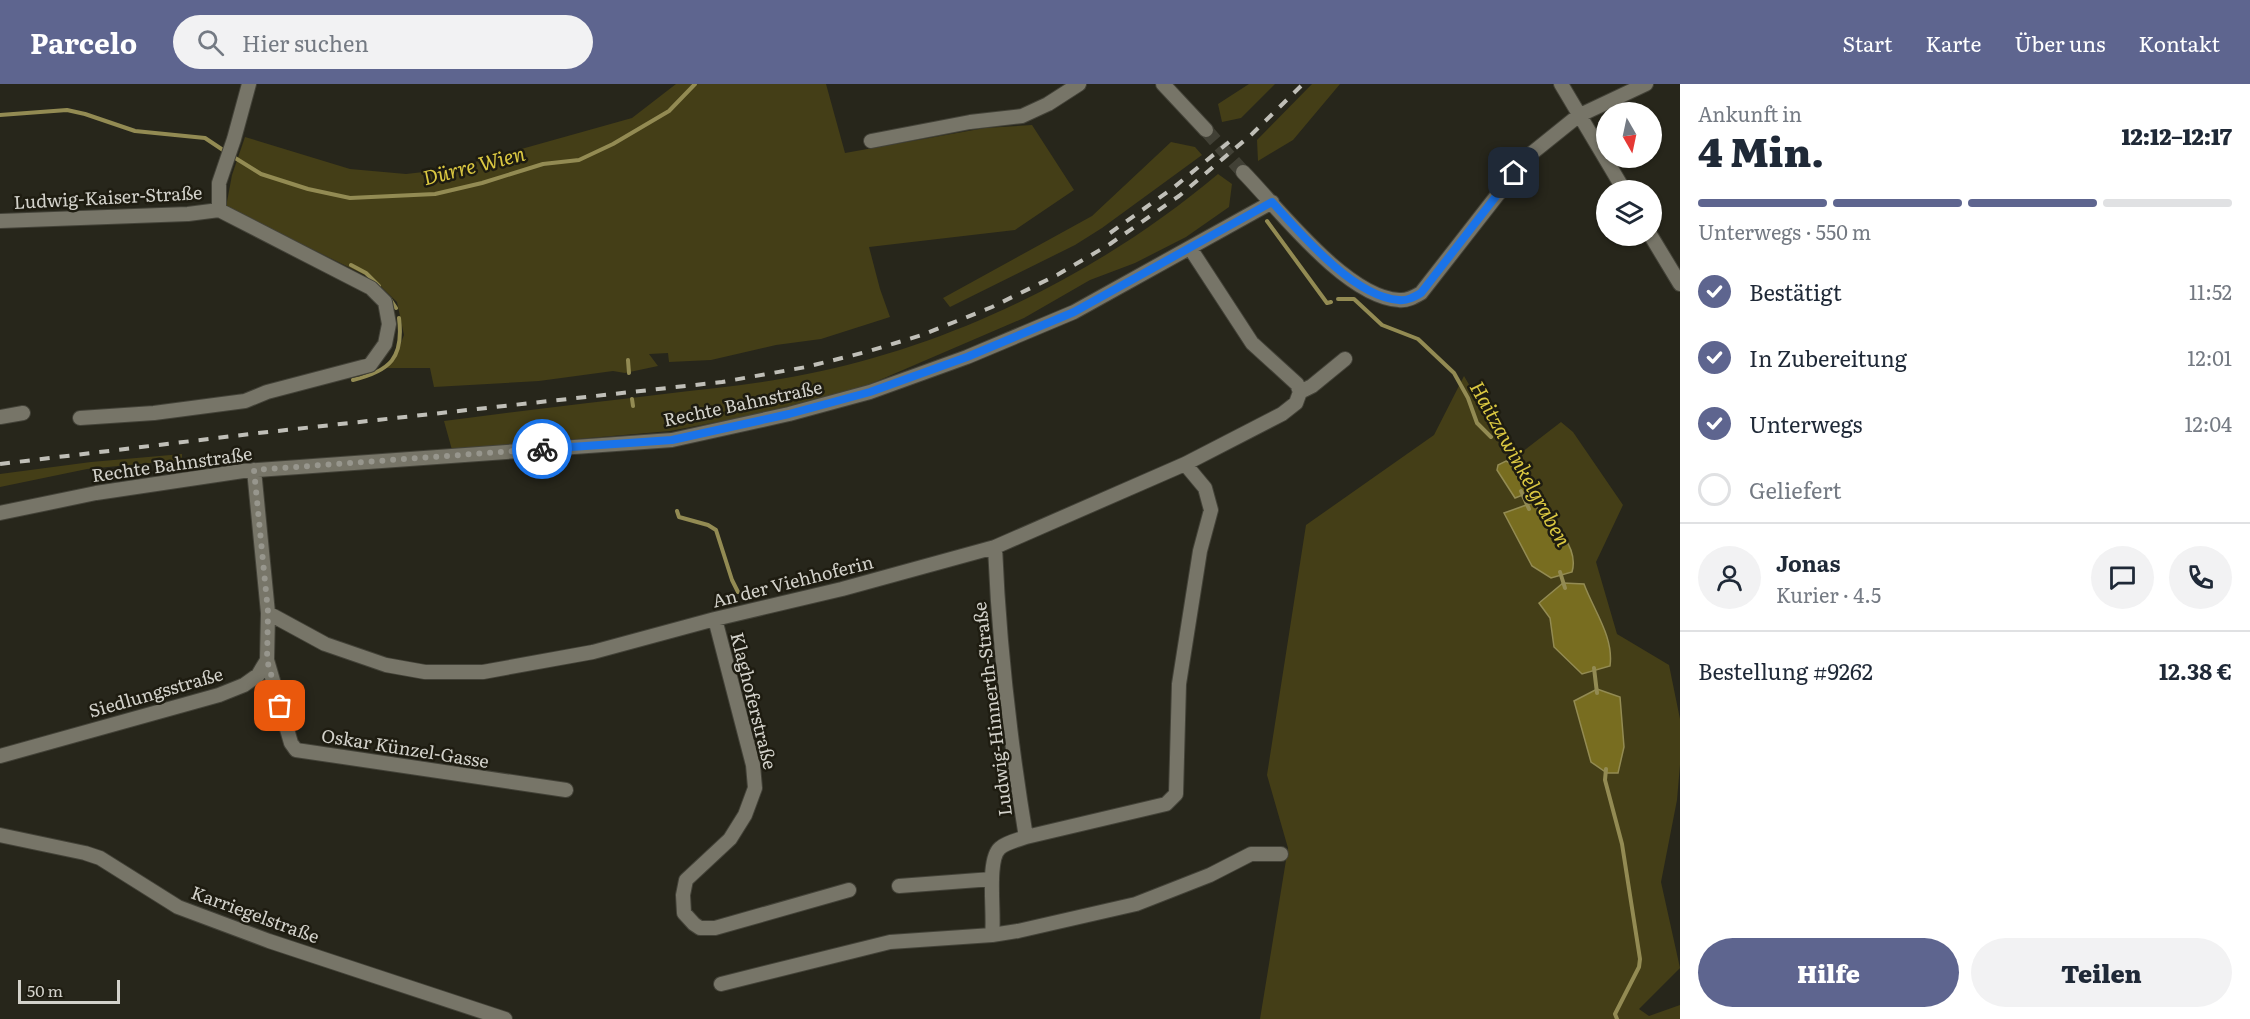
<!DOCTYPE html>
<html lang="de">
<head>
<meta charset="utf-8">
<style>
  body { margin:0; font-family:Literata,serif; background:#f2f2f3; color:#1f2937; height:100vh; display:flex; flex-direction:column; font-size:22px; white-space:nowrap }
  * { box-sizing:border-box; margin:0 }
  p { font-size:20px; color:#747a83 }
  .icon { flex:none; width:33px; height:33px; fill:none; stroke:currentColor; stroke-width:2; stroke-linecap:round; stroke-linejoin:round }
  .map { position:relative; flex:1; overflow:hidden }
  .details { display:flex; flex-direction:column; background:#fff; width:570px }
  .details>* { flex:none }
  .needle { width:39px; rotate:171deg }
  .fabs { position:absolute; left:1596px; top:18px; display:grid; gap:12px }
  .fabs a { display:grid; place-items:center; width:66px; height:66px; border-radius:50%; background:#fff; box-shadow:0 2px 4px #0004; font-size:30px }
  .scale { position:absolute; left:18px; bottom:15px; width:102px; box-sizing:border-box; padding-left:6px; border:3px solid #d3d2cb; border-top:0; font-size:16px; line-height:21px; white-space:nowrap; color:#d3d2cb; -webkit-text-stroke:4px #1e1c11; paint-order:stroke }
  .pin { position:absolute; display:grid; place-items:center; width:51px; height:51px; color:#fff; margin:-26px; border-radius:12px; box-shadow:0 3px 9px #0006 }
  .courier { position:absolute; display:grid; place-items:center; width:60px; height:60px; margin:-30px; border:4px solid #1a73e8; border-radius:50%; background:#fff; color:#222; box-shadow:0 2px 8px #0007 }
  .headline em { font-style:normal; font-weight:800 }
  .headline div { display:flex; flex-direction:column-reverse }
  .headline { display:flex; align-items:center; justify-content:space-between; height:102px; padding:0 18px }
  h1 { font-size:39px; font-weight:800; line-height:45px }
  .bar { display:grid; grid-template-columns:repeat(4,1fr); gap:9px 6px; align-content:center; height:72px; padding:0 18px }
  .bar i { height:8px; border-radius:4px; background:#e0e1e3 }
  .bar .selected { background:#5e658f }
  .bar p { grid-column:span 4 }
  .line { display:flex; align-items:center; gap:15px; padding:0 18px; border-top:2px solid #e0e1e3 }
  .line div { flex:1 }
  .round { display:grid; place-items:center; flex:none; width:63px; height:63px; border-radius:32px; background:#f2f2f3 }
  ol { padding:0 18px; list-style:none }
  li { display:flex; align-items:center; gap:18px; height:66px }
  li p { margin-inline-start:auto }
  li .icon { padding:6px; border-radius:50%; background:#5e658f; color:#fff; stroke-width:4 }
  li:last-child { color:#747a83 }
  li i { width:33px; height:33px; border:3px solid #e0e1e3; border-radius:50% }
  .cta { display:flex; gap:12px; margin-top:auto; padding:12px 18px }
  .cta a { flex:1; height:69px; border-radius:36px; background:#5e658f; color:#fff; font-size:24px; font-weight:800; line-height:69px; text-align:center }
  .cta a+a { background:#f2f2f3; color:#1f2937 }
  header { display:flex; align-items:center; gap:36px; box-sizing:border-box; height:84px; padding:0 30px; background:#5e658f; color:#fff }
  header strong { font-size:28px }
  nav { display:flex; gap:33px; margin-inline-start:auto; font-size:21px }
  .search { width:420px; height:54px; background:#f2f2f3; display:flex; align-items:center; gap:15px; box-sizing:border-box; padding:0 21px; border-radius:33px; color:#747a83; font-size:22px }
  main { display:flex; flex:1; min-height:0 }
  .map>svg:first-child { display:block }
</style>
</head>
<body>
<header>
<strong>Parcelo</strong>
<div class="search"><svg class="icon" aria-label="search" viewBox="0 0 24 24"><circle cx="10" cy="10" r="6"/><path d="M15 15l6 6"/></svg>Hier suchen</div>
<nav><a>Start</a><a>Karte</a><a>Über uns</a><a>Kontakt</a></nav>
</header>
<main>
<div class="map">
<svg width="1680" height="935" viewBox="0 0 1680 935">
  <rect width="100%" height="100%" fill="#27261b"/>
  <path fill="#443e17" fill-rule="evenodd" d="M676 0H826L845 69 985 44 1032 41 1074 106 1015 146 869 163 880 205 890 233 821 255 776 261 711 276 669 278 668 269 649 270 658 282 625 289 613 287 539 297 434 303 430 284H386L398 267 404 251 397 218 373 195 226 123 232 91 245 53 350 85 406 90 450 85 632 34Z
    M1249 0H1275L1241 34 1222 38 1218 20Z
    M1312 0H1340L1293 56 1258 77 1257 56Z
    M1171 58 1195 63 1202 71 1102 144 1075 161 950 223 943 214 1092 132Z
    M1218 90 1232 100 1229 123 1186 153 1135 179 1090 196 1024 234 868 301 785 325 670 347 452 366 444 337C517 327 590 319 664 310 712 304 760 300 807 290 955 261 1103 187 1218 90Z
    M1464 292 1495 345 1517 372 1561 338 1573 348 1623 421 1596 478 1617 550 1669 581 1680 635V681L1677 716 1661 798 1680 884 1639 925 1649 932 1680 921V935H1260L1288 764 1267 691 1306 441 1434 351ZM1532 419 1546 432 1569 460 1532 482 1504 429ZM1584 500 1592 522 1601 537 1554 563 1550 534Z
    M182 370V376L87 385 0 403V390L91 378Z"/>
  <path fill="#786d20" stroke="#938b53" stroke-width="1.5" d="M1506 377 1512 380 1528 409 1515 414 1497 386 1498 381Z
    M1532 419C1550 436 1580 461 1572 488L1551 494 1532 482 1504 429Z
    M1563 499 1584 500C1594 527 1614 553 1610 582L1582 590 1554 563 1550 534 1539 519Z
    M1597 605 1620 613 1624 663 1618 689H1607L1591 678 1574 617Z"/>
  <g fill="none" stroke-linecap="round" stroke-linejoin="round">
    <path stroke="#938b53" stroke-width="4" d="M0 31 67 26 85 30 135 47 205 54 226 68
      M232 72 261 90 308 105 350 114 435 110 482 99 543 80 579 76 613 60 669 27 695 0
      M1267 137 1327 219 1331 218
      M351 181 366 189 379 202
      M390 215 396 224
      M1338 215H1354L1382 241 1418 255 1454 289 1468 314 1477 339 1491 353
      M628 276 629 289
      M353 296C390 287 404 274 399 234
      M632 315 633 322
      M1521 407 1529 425
      M677 427 679 433 708 441 716 446 732 496 738 508
      M1560 488 1565 504
      M1594 584 1597 609
      M1606 685 1605 696 1622 760 1640 875 1639 883 1615 930 1617 935"/>
    <path stroke="#414035" stroke-width="14" stroke-dasharray="14 7" stroke-linecap="butt" d="M1206 46 1243 88"/>
    <defs>
      <path id="street" d="M1163 0 1206 46
        M1561 0 1624 106
        M871 57 970 38 1022 32 1048 20 1079 0
        M1243 88C1279 125 1346 213 1399 216 1407 217 1414 213 1421 209L1527 73 1578 32 1646 0
        M219 126V99L234 55 249 0
        M0 137 188 130 219 126 371 204 385 218 389 240 385 260 370 281 267 308 245 317 154 329 80 334
        M1651 152 1680 200
        M1300 308 1312 302 1345 275
        M0 333 23 329
        M0 429 96 409 243 387 672 356 789 330 870 308 967 273 1074 228 1272 118
        M995 463C999 560 1010 657 1026 753L1166 720 1176 710 1179 600 1200 467 1211 426 1205 404 1185 380
        M268 529 325 560 386 581 425 588H483L593 568 715 535 842 505 995 463 1185 380 1282 330 1296 319 1300 308 1297 300 1252 259 1190 164
        M715 535 753 681 755 704 745 731 730 755 686 796 683 811 684 829 694 840 700 844H715L849 806
        M267 576 291 659 296 666 566 706
        M0 672 219 611 244 601 258 591 267 576 268 529 254 386
        M0 751 85 769 100 774 178 823 269 857 505 935
        M899 802 992 795
        M992 851 1018 847 1136 820 1210 791 1251 770H1281
        M721 900 890 858 992 851C995 831 986 776 1000 764 1007 758 1018 756 1026 753"/>
    </defs>
    <use href="#street" stroke="#434238" stroke-width="16"/>
    <use href="#street" stroke="#777568" stroke-width="14"/>
    <path stroke="#c0bfb8" stroke-width="4" stroke-dasharray="10 10" stroke-linecap="butt" d="M1110 149 1173 104 1229 58
      M0 380 250 350 722 298 806 283 866 268 922 251 992 223 1057 191 1110 160 1179 112 1252 50 1303 0"/>
  </g>
  <g fill="none" stroke-linecap="round" stroke-linejoin="round">
    <path stroke="#97968d" stroke-width="6" stroke-dasharray="0 10.8" d="M280 622 267 576 268 528 254 386 542 365"/>
    <path stroke="#1a73e8" stroke-width="8" d="M542 365 672 356 789 330 870 308 967 273 1074 228 1272 118C1301 150 1354 213 1399 216 1407 217 1414 213 1421 209L1514 89"/>
  </g>
  <g text-anchor="middle" stroke-width="5" stroke-linejoin="round" paint-order="stroke">
    <g font-size="18" fill="#d3d2cb" stroke="#1e1c11">
      <text transform="translate(108 114) rotate(-3)" y="6">Ludwig-Kaiser-Straße</text>
      <text transform="translate(743 320) rotate(-12)" y="6">Rechte Bahnstraße</text>
      <text transform="translate(172 381) rotate(-8)" y="6">Rechte Bahnstraße</text>
      <text transform="translate(793 498) rotate(-14)" y="6">An der Viehhoferin</text>
      <text transform="translate(156 609) rotate(-16)" y="6">Siedlungsstraße</text>
      <text transform="translate(753 617) rotate(76)" y="6">Klaghoferstraße</text>
      <text transform="translate(993 625) rotate(-97)" y="6">Ludwig-Hinnerth-Straße</text>
      <text transform="translate(405 665) rotate(9)" y="6">Oskar Künzel-Gasse</text>
      <text transform="translate(255 831) rotate(20)" y="6">Karriegelstraße</text>
    </g>
    <g font-size="20" font-style="italic" fill="#dbc841" stroke="#1e1c11">
      <text transform="translate(474 82) rotate(-14)" y="7">Dürre Wien</text>
      <text transform="translate(1520 380) rotate(61)" y="7">Haitzawinkelgraben</text>
    </g>
  </g>
</svg>
<div class="fabs">
<a><svg class="needle" viewBox="-14 -14 28 28"><path d="M0-13l5 13h-10z" fill="#e53935"/><path d="M0 13l5-13h-10z" fill="#747a83"/></svg></a>
<a><svg class="icon" aria-label="layers" viewBox="0 0 24 24"><path d="M12 4l9 5-9 5-9-5zM3 14l9 5 9-5"/></svg></a>
</div>
<div class="scale">50 m</div>
<div class="pin" style="left:280px;top:622px;background:#ea580c"><svg class="icon" aria-label="bag" viewBox="0 0 24 24"><path d="M5 8h14l-1 12H6zM9 8a3 3 0 0 1 6 0"/></svg></div>
<div class="pin" style="left:1514px;top:89px;background:#1f2937"><svg class="icon" aria-label="home" viewBox="0 0 24 24"><path d="M3 11l9-7 9 7M6 9v11h12V9"/></svg></div>
<div class="courier" style="left:542px;top:365px"><svg class="icon" aria-label="bike" viewBox="0 0 24 24"><circle cx="6" cy="16" r="4"/><circle cx="18" cy="16" r="4"/><path d="M6 16l4-8h5l3 8M10 8l3 8H6M13 5h3"/></svg></div>
</div>
<section class="details">
<div class="headline"><div><h1>4 Min.</h1><p>Ankunft in</p></div><em>12:12–12:17</em></div>
<div class="bar"><i class="selected"></i><i class="selected"></i><i class="selected"></i><i></i><p>Unterwegs · 550 m</p></div>
<ol>
<li><svg class="icon" aria-label="check" viewBox="0 0 24 24"><path d="M5 12l5 5 9-10"/></svg>Bestätigt<p>11:52</p></li>
<li><svg class="icon" aria-label="check" viewBox="0 0 24 24"><path d="M5 12l5 5 9-10"/></svg>In Zubereitung<p>12:01</p></li>
<li><svg class="icon" aria-label="check" viewBox="0 0 24 24"><path d="M5 12l5 5 9-10"/></svg>Unterwegs<p>12:04</p></li>
<li><i></i>Geliefert</li>
</ol>
<div class="line" style="height:108px"><a class="round"><svg class="icon" aria-label="person" viewBox="0 0 24 24"><circle cx="12" cy="8" r="4"/><path d="M4 21q1-7 8-7t8 7"/></svg></a><div><b>Jonas</b><p>Kurier · 4.5</p></div><a class="round"><svg class="icon" aria-label="chat" viewBox="0 0 24 24"><path d="M4 5h16v11H9l-5 4z"/></svg></a><a class="round"><svg class="icon" aria-label="phone" viewBox="0 0 24 24"><path d="M5 4h4l2 5-3 2q2 4 5 5l2-3 5 2v4C11 20 4 13 5 4z"/></svg></a></div>
<div class="line" style="height:78px"><div>Bestellung #9262</div><b>12.38 €</b></div>
<div class="cta"><a>Hilfe</a><a>Teilen</a></div>
</section>
</main>
</body>
</html>
